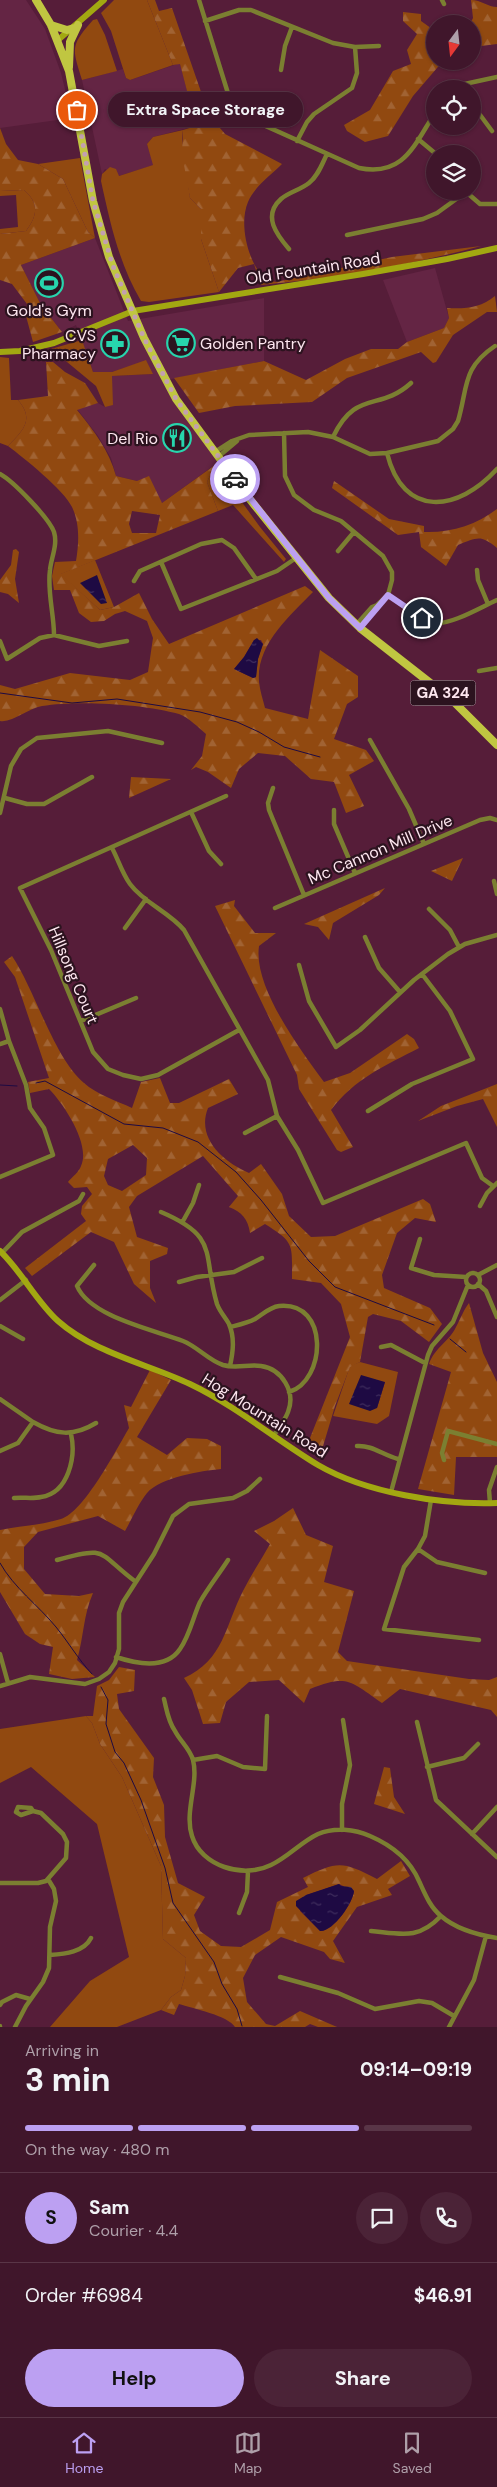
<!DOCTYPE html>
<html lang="en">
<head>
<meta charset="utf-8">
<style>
  body { margin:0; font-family:"DM Sans",sans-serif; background:#4b2337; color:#f1f3f6; height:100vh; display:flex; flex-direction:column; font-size:19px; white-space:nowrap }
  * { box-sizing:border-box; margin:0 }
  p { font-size:16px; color:#ae9fa9 }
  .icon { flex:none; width:28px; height:28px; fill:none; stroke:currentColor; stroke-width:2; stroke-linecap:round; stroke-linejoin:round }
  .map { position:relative; height:2027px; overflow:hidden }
  .drawer { display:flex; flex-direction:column; background:#40162b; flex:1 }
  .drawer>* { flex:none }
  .needle { width:32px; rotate:195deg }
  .fabs { position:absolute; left:426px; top:15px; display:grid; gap:10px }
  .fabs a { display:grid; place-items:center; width:55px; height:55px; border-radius:50%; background:#40162b; box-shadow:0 1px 4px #0004,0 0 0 1px #593547; font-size:25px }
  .pin { position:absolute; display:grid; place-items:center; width:42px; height:42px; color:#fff; margin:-21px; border:2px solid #fff; border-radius:50%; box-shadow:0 1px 5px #0007 }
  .courier { position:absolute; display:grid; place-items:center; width:50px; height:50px; margin:-25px; border:4px solid #bca0f2; border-radius:50%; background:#fff; color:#222; box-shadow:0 1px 6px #0007 }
  .bubble { position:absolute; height:35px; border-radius:18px; background:#40162b; box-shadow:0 1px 4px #0004,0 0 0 1px #593547; font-size:16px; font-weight:700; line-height:35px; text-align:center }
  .summary em { font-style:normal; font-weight:700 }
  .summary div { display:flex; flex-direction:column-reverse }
  .summary { display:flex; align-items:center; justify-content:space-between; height:85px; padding:0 25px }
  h1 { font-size:32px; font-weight:700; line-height:38px }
  .bar { display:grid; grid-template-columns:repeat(4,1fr); gap:8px 5px; align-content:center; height:60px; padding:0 25px }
  .bar i { height:6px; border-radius:4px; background:#593547 }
  .bar .active { background:#bca0f2 }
  .bar p { grid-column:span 4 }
  .line { display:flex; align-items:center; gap:12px; padding:0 25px; border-top:1px solid #593547 }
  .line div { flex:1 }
  .round { display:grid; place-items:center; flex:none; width:52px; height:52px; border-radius:26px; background:#4b2337 }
  .button { display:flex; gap:10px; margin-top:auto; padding:10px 25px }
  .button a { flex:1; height:58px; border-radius:30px; background:#bca0f2; color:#111; font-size:20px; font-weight:700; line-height:58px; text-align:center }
  .button a+a { background:#4b2337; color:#f1f3f6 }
  .tabs { display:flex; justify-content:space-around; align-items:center; height:70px; border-top:1px solid #593547; background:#40162b; font-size:14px; color:#ae9fa9 }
  .tabs a { display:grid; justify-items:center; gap:2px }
  .tabs .active { color:#bca0f2 }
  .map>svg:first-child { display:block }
</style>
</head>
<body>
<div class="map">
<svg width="497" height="2027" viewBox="0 0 497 2027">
  <defs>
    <pattern id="forest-firs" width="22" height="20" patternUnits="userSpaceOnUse" patternTransform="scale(1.25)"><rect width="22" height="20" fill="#914910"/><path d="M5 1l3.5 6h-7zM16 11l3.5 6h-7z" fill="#a16333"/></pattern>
    <pattern id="water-ripples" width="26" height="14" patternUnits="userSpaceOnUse" patternTransform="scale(1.25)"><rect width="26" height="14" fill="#1e0a43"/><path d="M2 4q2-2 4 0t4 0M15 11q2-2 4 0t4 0" fill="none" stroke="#402e5e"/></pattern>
  </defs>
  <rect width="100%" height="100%" fill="#561d39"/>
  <path fill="#642544" d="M0 0H26L45 29 61 73 72 118 0 128Z
    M180 63 196 126 153 137 147 144 154 165 119 176 105 169 102 174 82 80 123 69 126 78 130 80Z
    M95 238 128 321 264 298V361L166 380 220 461 162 503 137 481 116 476 111 458 98 436 77 409 98 403 105 407 112 376 152 374 146 361 112 372H93L76 325 62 332 41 305 21 265Z
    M435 268 449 318 444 328 407 342 383 280Z"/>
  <path fill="#914910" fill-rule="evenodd" d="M114 0H147L173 65 130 80 126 78 111 31 101 13Z
    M97 19 105 35 117 71 82 80C72 48 70 46 93 20Z
    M183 130 182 139 190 198 201 209V239L219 292 149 302 141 301C119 264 110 222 101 181L102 174 110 167 116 169 119 176 153 165 147 144 153 137Z
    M80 158 95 238 88 232 63 179 38 164Z
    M24 190C39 203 38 215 26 231L0 234V229L18 227 16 195 0 196V191Z
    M82 340 93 372H112L146 360 153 374 112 376 113 405 105 407 96 386 61 357 55 354 39 357V354L44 351Z
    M0 357 9 358 11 400H18C35 420 23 430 8 446L0 443Z
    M215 465 260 527 286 559 284 562 233 505 218 511 207 482Z
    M95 560 114 607 100 610 60 574Z
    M360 1362 398 1372 389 1416 377 1424 333 1416 350 1366ZM385 1382 377 1408 354 1390Z
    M86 1716 92 1723 100 1744 122 1777 161 1866 163 1939 186 1958 185 1976 181 1990 171 1997 161 2010 117 2027H50L90 1981 129 1957 97 1824 31 1767 0 1783V1729Z"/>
  <path fill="url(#forest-firs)" fill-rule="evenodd" d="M147 0H155L159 11 172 8 209 115 225 134 282 164C271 175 255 186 248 202 239 223 247 258 262 276 265 279 271 281 276 282L392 257 481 246C410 265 335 278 261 285L254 264 238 268 219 292 201 239V209L190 198 182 154 183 130 196 126 194 118 180 64 173 65Z
    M471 0C481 0 488 7 497 7V44L473 47 472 24H470L473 18Z
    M403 12 421 14V21L435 31V61H443L413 96 388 136 365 142 347 131 344 125 370 110 393 71 411 64 407 50 417 34 403 21Z
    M0 128 6 144 18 160 38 164 63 179 88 232 95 238 21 265 41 305 62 332 33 342 26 316 27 304 12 284 0 280V234L26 231C38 215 39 203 24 190L0 191Z
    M495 296 497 312H487L453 335 436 362 433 363 421 352 347 378 312 402 235 406 199 413 174 378 264 361 306 380 345 359 371 349H398L407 342 444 328 449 318 447 308C465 309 481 308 495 296Z
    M46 362H53L65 372 85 383 98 403 77 410C94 431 109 450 116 476L137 481 149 476 162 503 215 465 207 482 218 511 61 574 100 610 114 607 139 593 152 619 169 644 305 586 313 592C290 616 256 644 259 682 260 691 263 700 265 708L308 719 320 650 358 676V697L347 704 334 739 366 750 374 761 349 775 364 806 346 813 334 782 311 779 285 756 258 753 239 769 231 788 208 772 196 767 191 770 202 756 206 734C199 728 188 717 179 714 144 704 78 700 42 706 28 708 13 723 0 721V685L15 689 70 673 130 680 148 672 153 638 147 621 125 611 115 614 104 621 91 622 79 613 70 590H54L52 576 55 562 76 561C79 543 80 524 72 507 64 490 24 458 8 446 23 430 35 420 18 400L48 396ZM132 511 160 515 156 533H132L129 524ZM254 640H261L263 644 258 659 256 677 253 678 234 669 244 657Z
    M334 481 389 519 424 526V532C451 533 476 525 497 509V548C480 534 477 538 458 545L446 566 421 547 419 532 398 535 332 488Z
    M16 549 19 552 15 579 19 603 8 594 0 592V580L11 565 13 550Z
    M131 777 171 779 129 798Z
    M463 858 452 881 431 871Z
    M385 888 379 895 333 923 329 940 318 927 304 924Z
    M235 900 234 906 255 933H276L259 946C253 987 300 1049 324 1082L350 1073 407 1034 414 1039 419 1048C386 1065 354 1079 331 1110L353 1147 341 1152 337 1150 299 1089 297 1075 215 906Z
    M12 956C35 990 54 1058 84 1083 96 1094 117 1101 132 1108L141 1082 160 1078 170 1103H179L229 1079 238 1094 208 1108C196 1138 223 1162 249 1173L261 1164 282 1194 289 1216 311 1237 335 1236 423 1199 430 1204 436 1222 415 1218 397 1233 382 1275 384 1288 430 1308 442 1324 429 1342 401 1321 373 1314 368 1317 360 1362 350 1367 335 1406 321 1453 308 1443 350 1337 341 1304 321 1283 292 1279C292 1244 295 1243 265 1224L250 1233C248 1219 242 1212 229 1207L238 1196 203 1156 137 1196 129 1207 137 1237 168 1248 167 1254 150 1261V1288L156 1303 134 1284 114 1242 91 1232 32 1276 25 1268 86 1221 81 1214 82 1206 92 1194 87 1187 74 1188 68 1182C72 1177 79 1172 81 1166 91 1145 64 1104 49 1089L30 1093 28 1082 49 1078 15 977 4 962ZM133 1145 147 1158 146 1175 122 1191 108 1185 104 1176 108 1159Z
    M497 1084V1127L483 1099 457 1106 418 1121 441 1106Z
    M469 1303 483 1353 497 1382V1457H456L454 1495 418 1489 451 1372 429 1364C435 1347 449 1342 456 1327 461 1318 463 1311 469 1303Z
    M150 1370 171 1380 137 1437 167 1455 187 1438 207 1439 221 1446V1469C201 1471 161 1477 147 1493 138 1504 132 1519 125 1531L98 1516 38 1532 24 1547V1569L45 1594 79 1596 93 1593C83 1616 84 1636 77 1660L95 1677 72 1679 49 1674 53 1647 40 1644 25 1634 0 1592V1530C20 1526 42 1525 61 1519 84 1512 116 1450 129 1428L124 1405 131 1407Z
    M293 1508 306 1535 333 1546 324 1582 354 1591 338 1652 347 1661 469 1679 489 1680 497 1677V1717L491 1710 400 1689 382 1703C350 1681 348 1674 310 1689L304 1703 279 1680 249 1682 226 1702 220 1723 203 1724 192 1690 184 1678C224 1660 225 1626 243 1591 251 1575 261 1560 270 1544L254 1531 274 1521Z
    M119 1667 135 1670 134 1691 117 1694 119 1709 154 1758 153 1777 164 1805 165 1837 178 1883 205 1897 194 1915 200 1931 221 1946 241 1947 270 1930 277 1902 308 1887 303 1878C338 1861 342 1861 377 1879L401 1861 410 1876 388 1889 392 1895 357 1907 333 1941 345 1963 330 1959 324 1952 281 1937 255 1955 243 1978 247 2002 266 2024 275 2026 300 2011 337 2027H318L310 2024 305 2027H235C229 2016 192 2008 179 2004L174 2015 161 2010 171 1997 181 1990 185 1976 186 1958 163 1939 161 1866 122 1777 100 1744 92 1723 86 1716H93L97 1686 109 1680ZM339 1884 354 1891C353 1903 333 1932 320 1931L300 1911 306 1895Z
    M384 1767 390 1768 394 1797 405 1814 374 1804Z"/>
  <path fill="url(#water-ripples)" d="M97 575 107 603 101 604 80 583Z
    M257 638 263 644 258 659 256 677 253 678 234 669 244 657 254 640Z
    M361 1375 385 1382 377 1408 370 1411 349 1404Z
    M339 1884 341 1886 351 1887 354 1891C353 1903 333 1932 320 1931L296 1906V1901L306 1895Z"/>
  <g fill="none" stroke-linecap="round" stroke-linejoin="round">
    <path stroke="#1e0a43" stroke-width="1" d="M0 693 72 703 117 699 200 712 237 722 259 732 284 747 320 757
      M36 1083 45 1081 124 1124 163 1128 198 1142 236 1172 261 1200 309 1261 335 1287 434 1325
      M0 1085 17 1086
      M450 1339 466 1352
      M0 1563C14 1588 38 1605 56 1627 69 1643 78 1659 92 1674
      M101 1687 108 1700 106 1724 115 1752 124 1763 141 1800 165 1868 173 1903 214 1962 222 1984 237 2009 242 2026"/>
    <path stroke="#7b7f31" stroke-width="4.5" d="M199 0 231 103 238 112 248 118 359 168C404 177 414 145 435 113
      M442 0 444 4
      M205 21 239 10H251L333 43 355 47 379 46
      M281 70 285 46 292 27
      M454 89 460 85 497 77
      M472 104 492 131
      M418 139 436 154
      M297 141 307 122 314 114 352 88 357 73 355 47
      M465 191 480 204H497
      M347 235 423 219 437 213 466 192
      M289 249C277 235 262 216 281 199 289 192 300 190 309 183 318 176 322 164 327 154
      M284 433 285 476 294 495 314 510 341 521 383 556 392 572V580L388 595 377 605 372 607 356 625
      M333 437C356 389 379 412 411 383
      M215 452 232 441 249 435 308 432 333 437 370 454 387 453 438 441 453 429 458 421C468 387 462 368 495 346
      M387 453C403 519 458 512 497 469
      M218 457 237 441
      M0 474C13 481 49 518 54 532 58 545 51 558 50 570 47 591 54 614 54 635
      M338 551 354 532
      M161 562 181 609 277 571 296 558
      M477 570 478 580 488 604
      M134 581 140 571 201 544 222 540 234 548 256 579
      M388 595C401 603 419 621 435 623 451 625 481 607 497 600
      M360 628 377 605
      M0 641 7 659 40 638 54 635 99 646 127 641
      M479 671 497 668
      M370 740 409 809 424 844
      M273 788 268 803 269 810 304 895
      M226 796 20 888 51 950 93 1052 108 1069 123 1075 141 1079 158 1075 239 1030
      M5 798 27 804H44L92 777
      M334 810V824L355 873
      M191 812 209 851 221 864
      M0 813 11 766 21 749 37 738 108 731 162 743
      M112 848C118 859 122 873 130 884 144 903 169 912 184 930L268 1080 277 1116 298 1150 323 1203 466 1143 482 1178 493 1186
      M494 881 497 894
      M275 908 480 820 490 818 497 820
      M429 909 450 930 459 947
      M125 928 146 899
      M365 937 379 968 400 992
      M299 965 309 1001 336 1047 360 1030 414 980 448 954 465 944 497 935
      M0 1009 9 1041 26 1085 30 1108 44 1128 53 1155 0 1177
      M81 1021 136 998
      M0 1044 9 1041
      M368 1111 412 1084 473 1059 450 1011 422 974
      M245 1133 277 1116
      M480 1206 487 1193 497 1183
      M161 1212C220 1237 202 1253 217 1304 220 1312 225 1317 229 1324 235 1338 233 1352 230 1366
      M183 1221 193 1203 199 1185
      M420 1239 411 1268 434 1275 466 1277
      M2 1253 22 1232 79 1201 83 1194
      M94 1265 77 1286C90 1317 155 1330 183 1341 198 1347 208 1360 223 1365 236 1369 248 1364 261 1366 282 1369 296 1392 288 1412 285 1420 279 1428 274 1435
      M466 1280a7 7 0 1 1 14 0a7 7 0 1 1-14 0Z
      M478 1275 497 1265
      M179 1282 197 1277 234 1272 262 1258
      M478 1284 486 1291 497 1317
      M0 1300 26 1280
      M0 1326 23 1339
      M230 1327C238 1325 248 1323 255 1319 263 1314 270 1307 279 1306 330 1301 326 1381 289 1392
      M381 1347 391 1345 425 1363
      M0 1399 33 1422 18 1443 0 1451
      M33 1422C56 1435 73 1437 96 1423
      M357 1446C372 1445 383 1455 398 1459
      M444 1460 442 1453 448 1431 497 1444
      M391 1492 428 1355 432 1346 453 1322 468 1285
      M14 1498C23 1497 33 1499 41 1497 69 1493 76 1456 71 1434
      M431 1500 425 1536 418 1549 404 1567 384 1629 479 1640
      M490 1503 489 1490 497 1467
      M418 1549 437 1562 485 1573
      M57 1560C109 1545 97 1553 136 1582
      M0 1654 8 1683
      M116 1657C137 1664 166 1670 180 1649 190 1635 193 1617 200 1602 208 1588 219 1574 228 1560
      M0 1686 30 1677 85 1684 99 1679 109 1672 115 1663 119 1649V1613L123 1602 154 1554 173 1516 189 1504 233 1498 247 1491 260 1479
      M164 1699C167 1711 168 1721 175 1731 180 1741 190 1749 193 1760 199 1783 184 1812 192 1836 201 1866 243 1879 271 1865 288 1857 301 1842 318 1834 334 1827 355 1829 370 1836 391 1845 410 1860 419 1881 425 1894 430 1907 441 1916 456 1929 478 1935 497 1938
      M417 1722 436 1800 497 1857
      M193 1760 217 1756 243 1767 265 1769 267 1716
      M427 1767 464 1758 478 1744
      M18 1807 31 1808 33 1811 21 1815 16 1812Z
      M342 1830V1804L350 1765 343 1720
      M472 1834 497 1807
      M0 1883H38L46 1881 66 1858 67 1842 63 1834 41 1813 33 1811
      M239 1913 247 1892 248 1871
      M371 1931C402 1934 418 1940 441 1916
      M50 1955C65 1954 84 1952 91 1938
      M280 1977 338 1993 375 2009 419 2001 432 2003 454 2016
      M0 2005 2 2002 16 1995 30 1999
      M0 2026V2027
      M15 2027 26 2006 43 1982 49 1968 50 1927 56 1901 54 1889 48 1879
      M449 2027 474 1980 486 1936"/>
    <path stroke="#a2a811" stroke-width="6" d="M58 40 104 0
      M0 352 20 351 54 343 133 311 363 274 447 259 497 248
      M0 1251C22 1272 36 1301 58 1321 94 1353 148 1364 190 1384 236 1406 275 1439 318 1465 366 1493 442 1505 497 1503"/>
    <path stroke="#c0c641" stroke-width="8" d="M36 0 51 25 69 71 93 201 109 257 144 338 176 399 248 497 329 598 360 628 452 700 497 745
      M51 25 67 30 74 28
      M69 67 70 42 78 25"/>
  </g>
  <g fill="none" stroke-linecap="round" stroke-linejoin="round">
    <path stroke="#c3a0af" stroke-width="5" stroke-dasharray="0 9" d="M77 110 93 201 113 266 144 338 176 399 235 479"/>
    <path stroke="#bca0f2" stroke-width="6" d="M235 479 329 598 360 628 388 595 422 618"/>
  </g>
  <defs>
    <symbol id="stadium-ring" viewBox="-11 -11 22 22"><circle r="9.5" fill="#2c131f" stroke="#27d5ad" stroke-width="1.5"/><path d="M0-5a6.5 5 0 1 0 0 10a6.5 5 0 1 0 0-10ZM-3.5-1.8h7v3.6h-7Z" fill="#27d5ad"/></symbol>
    <symbol id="supermarket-ring" viewBox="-11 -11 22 22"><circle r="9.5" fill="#2c131f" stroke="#27d5ad" stroke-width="1.5"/><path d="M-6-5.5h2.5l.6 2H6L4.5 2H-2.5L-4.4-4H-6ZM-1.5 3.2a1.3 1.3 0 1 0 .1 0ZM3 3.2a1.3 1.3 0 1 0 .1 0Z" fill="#27d5ad"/></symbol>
    <symbol id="pharmacy-ring" viewBox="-11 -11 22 22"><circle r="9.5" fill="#2c131f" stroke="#27d5ad" stroke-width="1.5"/><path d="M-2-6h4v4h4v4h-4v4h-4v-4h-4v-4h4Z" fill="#27d5ad"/></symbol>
    <symbol id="restaurant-ring" viewBox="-11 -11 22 22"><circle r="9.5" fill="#2c131f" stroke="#27d5ad" stroke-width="1.5"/><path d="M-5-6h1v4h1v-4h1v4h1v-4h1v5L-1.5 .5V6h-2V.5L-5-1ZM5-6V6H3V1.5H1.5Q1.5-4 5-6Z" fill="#27d5ad"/></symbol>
  </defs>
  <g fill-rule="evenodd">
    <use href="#stadium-ring" x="33" y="267" width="32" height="32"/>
    <use href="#supermarket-ring" x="165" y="327" width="32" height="32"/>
    <use href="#pharmacy-ring" x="99" y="328" width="32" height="32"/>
    <use href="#restaurant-ring" x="161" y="422" width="32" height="32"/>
  </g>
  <g text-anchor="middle" stroke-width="4.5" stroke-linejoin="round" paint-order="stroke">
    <rect fill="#2c131f" stroke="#bea7b1" stroke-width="1" x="410.5" y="680.5" width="65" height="25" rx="4"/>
    <g font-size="15" font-weight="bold" fill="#fde6ef">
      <text x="443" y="698">GA 324</text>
    </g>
    <g font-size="16" fill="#fde6ef" stroke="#2c131f">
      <text transform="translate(313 268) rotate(-9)" y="6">Old Fountain Road</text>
      <text transform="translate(380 849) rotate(-23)" y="6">Mc Cannon Mill Drive</text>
      <text transform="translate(74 975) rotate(67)" y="6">Hillsong Court</text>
      <text transform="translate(265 1415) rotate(32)" y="6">Hog Mountain Road</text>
    </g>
    <g font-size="16" fill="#fde6ef" stroke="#2c131f" text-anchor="end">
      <text x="49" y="316" text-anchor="middle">Gold's Gym</text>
      <text x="96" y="341">CVS<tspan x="96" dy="18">Pharmacy</tspan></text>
      <text x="200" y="349" text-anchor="start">Golden Pantry</text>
      <text x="158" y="444">Del Rio</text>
    </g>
  </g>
</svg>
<div class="fabs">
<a><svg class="needle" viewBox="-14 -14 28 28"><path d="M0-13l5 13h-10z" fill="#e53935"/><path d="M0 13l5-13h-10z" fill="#ae9fa9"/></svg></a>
<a><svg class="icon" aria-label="locate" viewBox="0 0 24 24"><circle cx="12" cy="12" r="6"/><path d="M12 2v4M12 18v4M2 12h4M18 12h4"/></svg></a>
<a><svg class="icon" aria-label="layers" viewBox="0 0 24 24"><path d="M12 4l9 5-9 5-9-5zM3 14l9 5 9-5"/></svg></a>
</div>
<div class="pin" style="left:77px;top:110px;background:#ea580c"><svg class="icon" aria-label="bag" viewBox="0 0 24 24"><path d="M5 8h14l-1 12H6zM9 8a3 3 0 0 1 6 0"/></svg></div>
<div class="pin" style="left:422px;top:618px;background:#1f2937"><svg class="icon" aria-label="home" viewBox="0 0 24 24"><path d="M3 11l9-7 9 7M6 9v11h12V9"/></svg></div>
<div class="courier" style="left:235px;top:479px"><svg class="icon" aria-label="car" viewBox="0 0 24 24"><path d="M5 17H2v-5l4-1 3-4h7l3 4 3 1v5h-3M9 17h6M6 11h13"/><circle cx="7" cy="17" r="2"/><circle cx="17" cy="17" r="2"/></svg></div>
<div class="bubble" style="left:108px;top:92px;width:195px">Extra Space Storage</div>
</div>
<section class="drawer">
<div class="summary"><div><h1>3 min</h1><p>Arriving in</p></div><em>09:14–09:19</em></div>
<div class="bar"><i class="active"></i><i class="active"></i><i class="active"></i><i></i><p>On the way · 480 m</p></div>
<div class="line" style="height:90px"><b class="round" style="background:#bca0f2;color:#111">S</b><div><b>Sam</b><p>Courier · 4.4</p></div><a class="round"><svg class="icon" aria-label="chat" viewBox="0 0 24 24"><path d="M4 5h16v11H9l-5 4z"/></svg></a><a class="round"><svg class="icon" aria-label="phone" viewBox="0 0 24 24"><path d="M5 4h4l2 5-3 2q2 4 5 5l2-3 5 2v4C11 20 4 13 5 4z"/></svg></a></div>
<div class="line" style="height:65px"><div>Order #6984</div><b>$46.91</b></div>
<div class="button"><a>Help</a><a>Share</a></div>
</section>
<nav class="tabs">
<a class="active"><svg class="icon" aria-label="home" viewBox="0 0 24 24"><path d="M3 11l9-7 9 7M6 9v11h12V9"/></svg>Home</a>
<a><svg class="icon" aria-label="map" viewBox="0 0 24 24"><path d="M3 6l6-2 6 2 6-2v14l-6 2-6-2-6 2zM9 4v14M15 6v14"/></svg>Map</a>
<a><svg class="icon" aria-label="saved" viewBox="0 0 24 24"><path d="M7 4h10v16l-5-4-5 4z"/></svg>Saved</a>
</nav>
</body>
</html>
